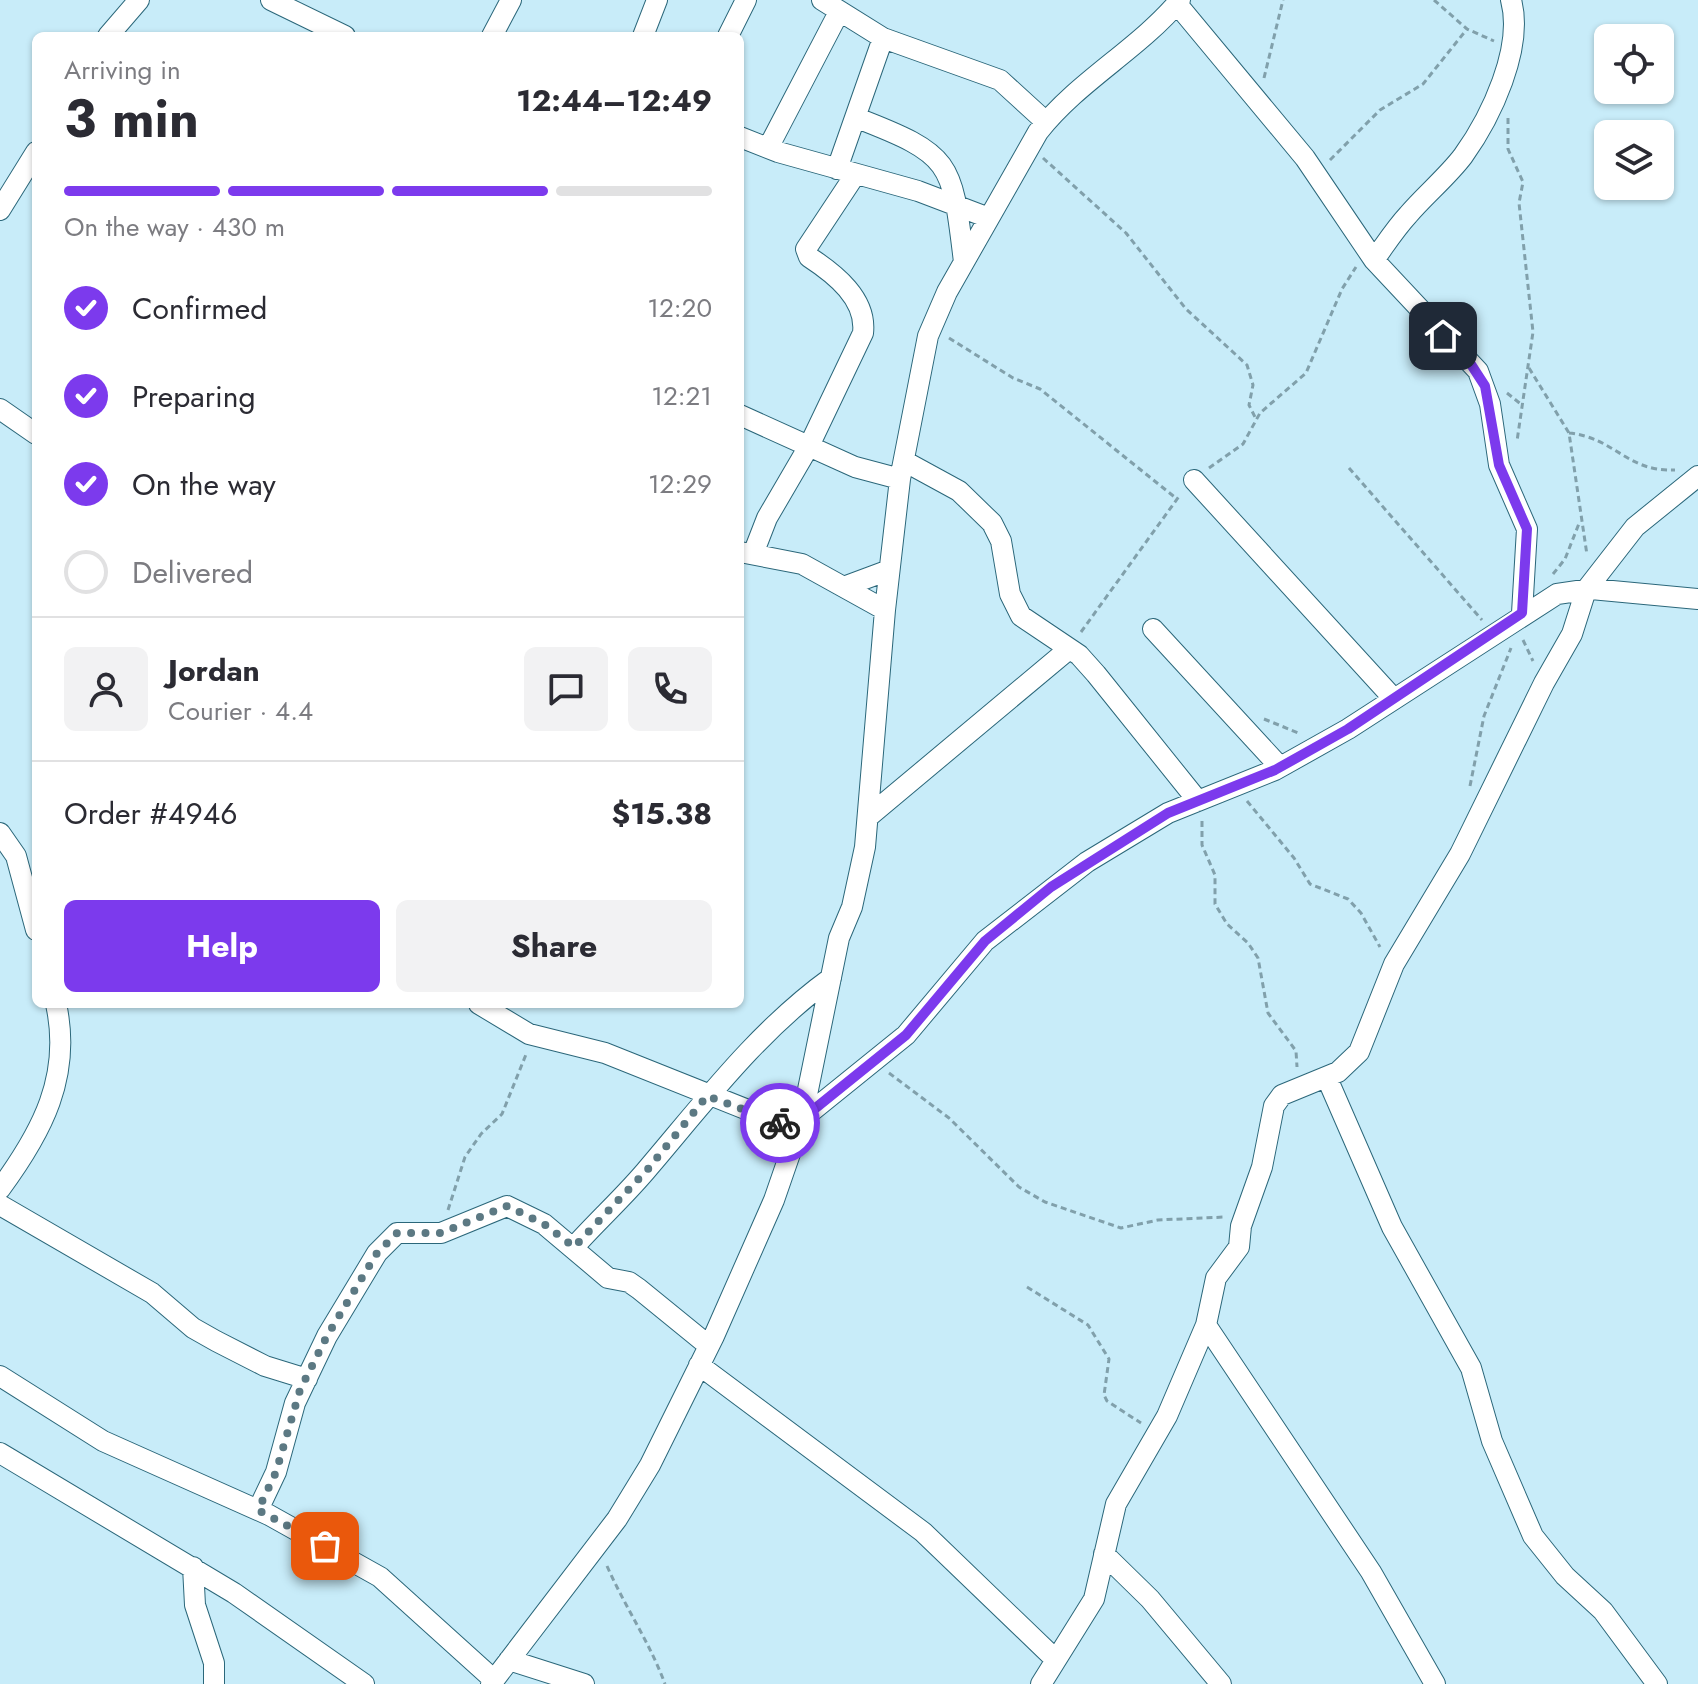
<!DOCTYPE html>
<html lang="en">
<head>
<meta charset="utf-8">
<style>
  body { margin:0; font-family:Jost,sans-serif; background:#f2f2f3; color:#2b2b33; height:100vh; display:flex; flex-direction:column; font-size:30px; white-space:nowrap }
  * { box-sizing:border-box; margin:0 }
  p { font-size:26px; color:#7c7c81 }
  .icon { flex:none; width:44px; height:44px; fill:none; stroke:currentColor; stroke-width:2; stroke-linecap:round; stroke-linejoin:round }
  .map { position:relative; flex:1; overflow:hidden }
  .details { position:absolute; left:32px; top:32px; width:712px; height:976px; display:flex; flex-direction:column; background:#fff; border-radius:12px; box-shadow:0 2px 6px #0004 }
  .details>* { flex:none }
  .buttons { position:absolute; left:1594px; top:24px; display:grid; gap:16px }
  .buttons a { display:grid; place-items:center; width:80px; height:80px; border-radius:12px; background:#fff; box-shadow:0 2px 6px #0004; font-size:40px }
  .pin { position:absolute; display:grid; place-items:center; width:68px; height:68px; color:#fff; margin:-34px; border-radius:16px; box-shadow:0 4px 12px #0006 }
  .courier { position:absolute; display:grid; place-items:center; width:80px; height:80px; margin:-40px; border:6px solid #7c3aed; border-radius:50%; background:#fff; color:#222; box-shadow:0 2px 10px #0007 }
  .summary em { font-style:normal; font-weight:700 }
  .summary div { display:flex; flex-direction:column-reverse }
  .summary { display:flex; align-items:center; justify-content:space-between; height:136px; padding:0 32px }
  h1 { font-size:52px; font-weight:700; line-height:60px }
  .bar { display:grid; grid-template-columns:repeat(4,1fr); gap:12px 8px; align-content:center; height:96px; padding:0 32px }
  .bar i { height:10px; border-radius:6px; background:#e1e1e2 }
  .bar .on { background:#7c3aed }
  .bar p { grid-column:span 4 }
  .line { display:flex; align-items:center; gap:20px; padding:0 32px; border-top:2px solid #e1e1e2 }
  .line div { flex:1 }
  .round { display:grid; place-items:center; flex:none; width:84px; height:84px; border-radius:12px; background:#f2f2f3 }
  ol { padding:0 32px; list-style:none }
  li { display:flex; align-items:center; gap:24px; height:88px }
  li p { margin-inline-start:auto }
  li .icon { padding:8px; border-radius:50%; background:#7c3aed; color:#fff; stroke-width:4 }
  li:last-child { color:#7c7c81 }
  li i { width:44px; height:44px; border:4px solid #e1e1e2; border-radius:50% }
  .button { display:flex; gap:16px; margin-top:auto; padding:16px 32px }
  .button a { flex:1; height:92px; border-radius:12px; background:#7c3aed; color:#fff; font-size:32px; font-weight:700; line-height:92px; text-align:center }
  .button a+a { background:#f2f2f3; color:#2b2b33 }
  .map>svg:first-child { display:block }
</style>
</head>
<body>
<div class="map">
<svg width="1698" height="1684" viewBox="0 0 1698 1684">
  <rect width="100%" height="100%" fill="#c8ecf9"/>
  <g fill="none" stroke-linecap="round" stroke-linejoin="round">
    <defs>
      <path id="street" d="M271 0 345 36
        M822 0 883 38 1000 80 1046 122
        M1177 4 1305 158 1374 260 1478 371 1490 404 1499 465 1527 529 1522 613
        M108 36 139 0
        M492 36 511 0
        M643 36 657 0
        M728 36 746 0
        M857 118C953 155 952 162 964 262
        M740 137 778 152 918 191 989 218
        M768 148 839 12
        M837 169 883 38
        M0 210 36 152
        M1374 260C1385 245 1395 229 1408 215 1425 195 1447 177 1463 156 1491 117 1524 48 1511 0
        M0 409 36 434
        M740 415 855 467 900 479
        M904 461 959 491 992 523 1001 541 1010 594 1021 616 1079 655 1096 674 1198 801
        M1194 480 1394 699
        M740 552 802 564 885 610
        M753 554 767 518 809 446 863 333C867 299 835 274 809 257L806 249 855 175
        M846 586 889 570
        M1153 629 1280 767
        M868 817 1069 649
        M0 833 16 856 36 930
        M479 1004 529 1034 605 1053 798 1130
        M1327 1078 1392 1227 1471 1368 1492 1441 1533 1536 1565 1576 1603 1611 1657 1684
        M802 1119 906 1035 985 941 1087 862 1168 813 1275 770 1348 729 1557 594 1591 589 1698 599
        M0 1189C42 1132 72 1076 56 1004
        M0 1205 152 1293 193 1328 216 1341 265 1366 307 1379
        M574 1247C598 1220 626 1195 649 1167 706 1100 759 1030 831 978
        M1206 1325 1371 1572 1435 1684
        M699 1365 923 1532 1055 1659
        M0 1376 103 1441 269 1515 380 1577 494 1680
        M0 1453 234 1593 364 1684
        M258 1510 276 1472 295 1403 327 1336 377 1253 397 1233H441L507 1206 544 1224 608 1278 629 1282 639 1289 709 1346
        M1104 1554 1150 1599 1221 1684
        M193 1567 195 1605 214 1663V1684
        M509 1660 584 1684
        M491 1684 617 1519 650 1465 714 1336 774 1200 802 1119 839 938 852 907 865 847 885 610 900 479 928 336 947 292 1038 132C1079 80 1138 50 1180 0
        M1041 1684 1094 1599 1116 1504 1167 1416 1206 1325 1216 1278 1239 1247 1241 1226 1262 1167 1274 1106 1282 1095 1338 1072 1359 1052 1394 964 1460 854 1544 683 1572 634 1586 590 1635 527 1698 476"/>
    </defs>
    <use href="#street" stroke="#2b677a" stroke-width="22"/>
    <path stroke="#81a0ab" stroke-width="3" stroke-dasharray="6 4" stroke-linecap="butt" d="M1434 0 1467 29 1494 41
      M1264 78 1283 0
      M1508 118V149L1523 182 1519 203 1533 332 1517 441
      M1043 158 1126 233 1186 309 1247 365 1253 385 1249 405 1256 419
      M1330 160 1380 110 1423 84 1467 29
      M949 338 1013 378 1040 389 1177 499
      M1529 368 1569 433 1587 555
      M1507 393 1522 405
      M1569 433C1616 438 1626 472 1675 470
      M1209 468 1243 444 1260 413 1306 373 1342 289 1356 267
      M1349 468 1482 620
      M1553 574 1565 559 1580 521
      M1081 632 1180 495
      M1523 640 1533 661
      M1264 719 1301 734
      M1470 786 1484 716 1511 648
      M1247 801 1294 858 1310 884 1348 899 1361 913 1380 947
      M1202 821V845L1215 875V904L1227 924 1248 943 1258 958 1268 1013 1296 1051 1297 1067
      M889 1073 949 1118 1019 1187 1045 1202 1121 1228 1158 1220 1225 1217
      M448 1210 465 1157 481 1134 502 1114 527 1052
      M1027 1287 1088 1325 1109 1359 1104 1395 1107 1401 1141 1423
      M607 1566C625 1607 650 1643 665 1684"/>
    <use href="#street" stroke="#fff" stroke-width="20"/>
  </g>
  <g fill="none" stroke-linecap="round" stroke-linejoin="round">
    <path stroke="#5c7983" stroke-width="8" stroke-dasharray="0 14.4" d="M325 1546 258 1510 276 1472 300 1390 327 1336 377 1253 397 1233H441L507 1206 544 1224 574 1247 648 1169 707 1096 780 1123"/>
    <path stroke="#7c3aed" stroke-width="10" d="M780 1123 798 1130 802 1119 906 1035 985 941 1051 887 1168 813 1275 770 1348 729 1522 613 1527 529 1499 465 1485 386 1463 352 1443 336"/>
  </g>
</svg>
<div class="buttons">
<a><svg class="icon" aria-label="locate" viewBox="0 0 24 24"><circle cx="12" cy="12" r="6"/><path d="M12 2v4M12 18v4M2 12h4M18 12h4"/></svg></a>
<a><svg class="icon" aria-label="layers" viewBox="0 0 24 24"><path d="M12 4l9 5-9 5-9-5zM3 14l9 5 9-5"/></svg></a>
</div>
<div class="pin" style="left:325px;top:1546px;background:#ea580c"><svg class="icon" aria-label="bag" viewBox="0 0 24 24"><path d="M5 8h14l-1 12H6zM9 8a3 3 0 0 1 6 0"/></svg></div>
<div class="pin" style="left:1443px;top:336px;background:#1f2937"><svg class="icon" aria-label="home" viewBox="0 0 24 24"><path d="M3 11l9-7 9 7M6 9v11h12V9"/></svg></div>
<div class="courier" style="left:780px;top:1123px"><svg class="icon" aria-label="bike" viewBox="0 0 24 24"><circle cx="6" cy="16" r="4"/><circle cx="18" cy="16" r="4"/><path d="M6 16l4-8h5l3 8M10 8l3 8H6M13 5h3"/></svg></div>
<section class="details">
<div class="summary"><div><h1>3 min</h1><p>Arriving in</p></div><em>12:44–12:49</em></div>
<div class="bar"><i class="on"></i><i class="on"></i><i class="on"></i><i></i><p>On the way · 430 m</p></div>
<ol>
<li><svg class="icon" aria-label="check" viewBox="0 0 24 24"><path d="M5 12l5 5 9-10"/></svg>Confirmed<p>12:20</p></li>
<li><svg class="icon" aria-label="check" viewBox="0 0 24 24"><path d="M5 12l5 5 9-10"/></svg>Preparing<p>12:21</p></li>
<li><svg class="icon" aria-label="check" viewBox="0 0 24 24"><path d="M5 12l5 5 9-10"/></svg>On the way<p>12:29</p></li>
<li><i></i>Delivered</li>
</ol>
<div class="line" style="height:144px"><a class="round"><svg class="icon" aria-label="person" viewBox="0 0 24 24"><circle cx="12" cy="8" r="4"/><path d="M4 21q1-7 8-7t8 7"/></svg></a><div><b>Jordan</b><p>Courier · 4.4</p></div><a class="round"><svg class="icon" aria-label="chat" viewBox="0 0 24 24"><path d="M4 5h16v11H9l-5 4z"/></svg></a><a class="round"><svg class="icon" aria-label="phone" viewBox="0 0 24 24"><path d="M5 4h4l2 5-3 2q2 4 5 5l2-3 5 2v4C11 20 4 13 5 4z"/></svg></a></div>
<div class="line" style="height:104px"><div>Order #4946</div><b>$15.38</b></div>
<div class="button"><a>Help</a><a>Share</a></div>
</section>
</div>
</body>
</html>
